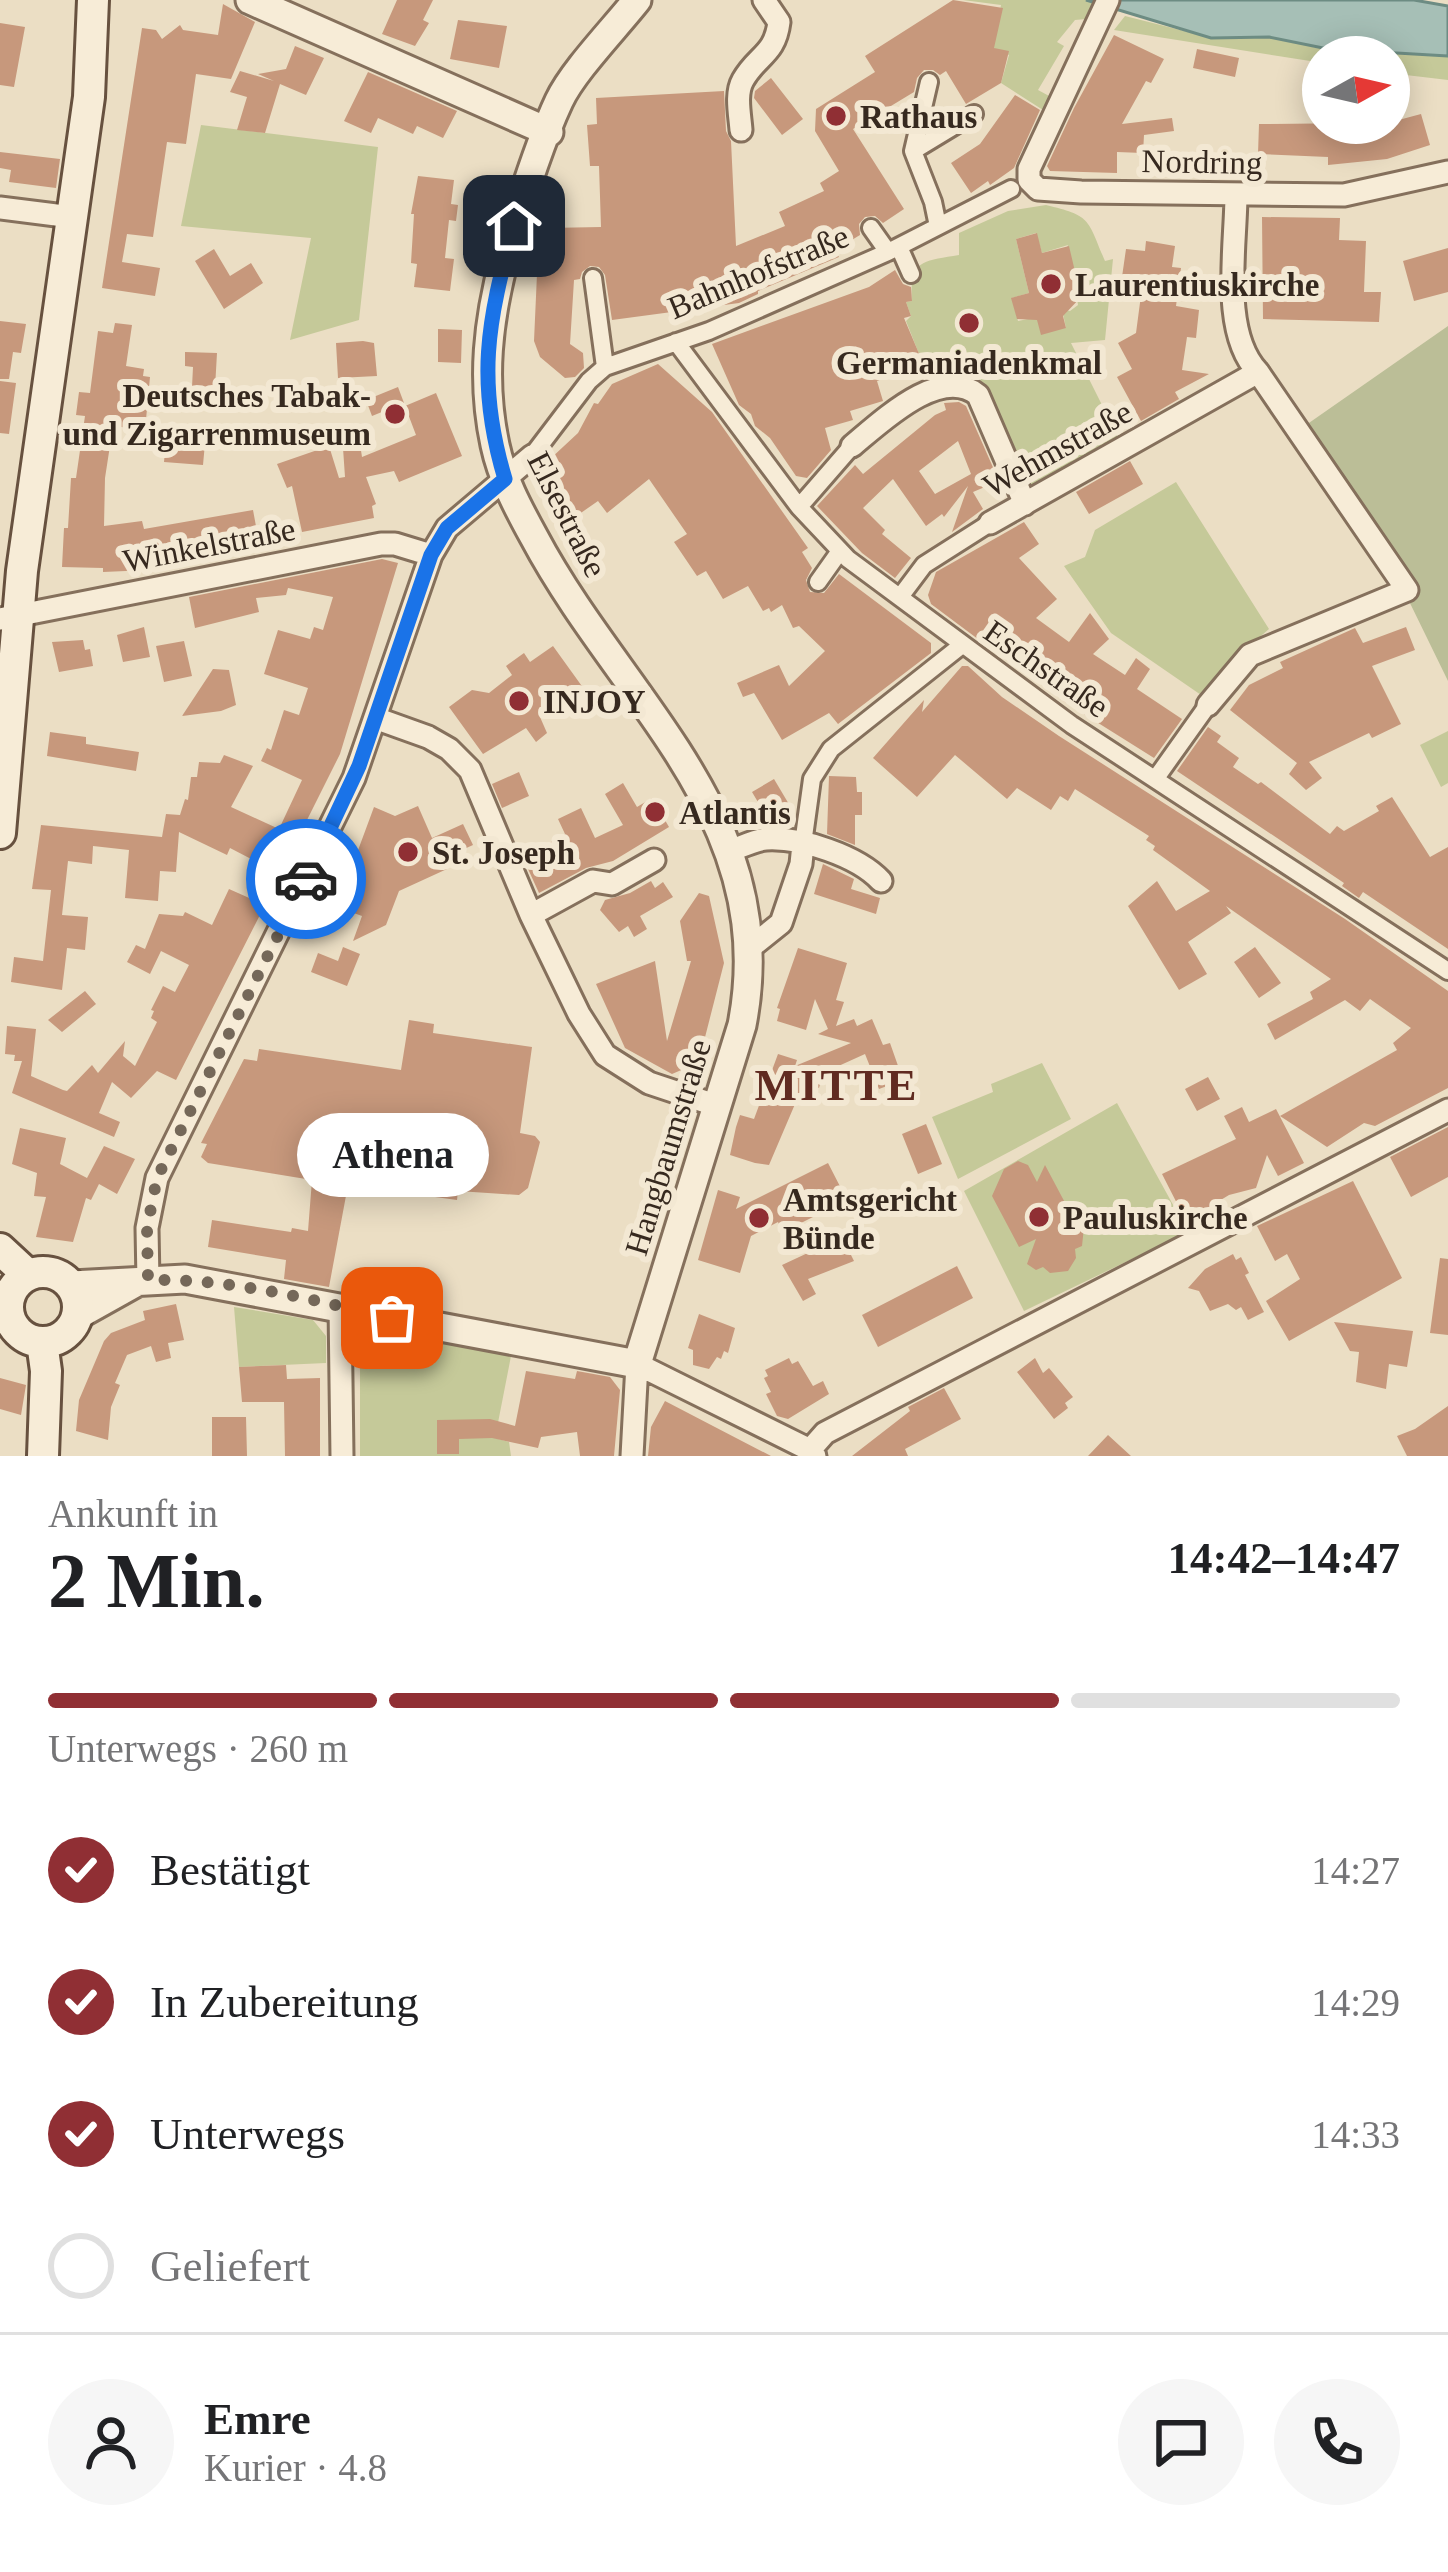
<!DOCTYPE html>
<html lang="de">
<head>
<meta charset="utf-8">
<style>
  body { margin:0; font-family:"Times New Roman",serif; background:#f6f6f6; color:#202124; height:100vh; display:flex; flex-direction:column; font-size:45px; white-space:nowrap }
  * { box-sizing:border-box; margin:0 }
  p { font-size:39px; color:#757577 }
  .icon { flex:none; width:66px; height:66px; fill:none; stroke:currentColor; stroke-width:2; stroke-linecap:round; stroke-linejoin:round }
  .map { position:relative; height:1456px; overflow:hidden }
  .drawer { display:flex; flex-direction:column; background:#fff; flex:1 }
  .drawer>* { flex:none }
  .needle { width:78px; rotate:82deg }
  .buttons { position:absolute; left:1302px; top:36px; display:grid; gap:24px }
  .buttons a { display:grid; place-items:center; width:108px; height:108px; border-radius:50%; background:#fff; box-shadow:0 6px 30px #0003; font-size:60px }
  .pin { position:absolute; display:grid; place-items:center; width:102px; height:102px; color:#fff; margin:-51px; border-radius:24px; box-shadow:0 6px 18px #0006 }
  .courier { position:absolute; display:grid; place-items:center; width:120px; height:120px; margin:-60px; border:9px solid #1a73e8; border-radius:50%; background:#fff; color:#222; box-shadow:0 3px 15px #0007 }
  .bubble { position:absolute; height:84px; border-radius:42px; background:#fff; box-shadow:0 6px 30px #0003; font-size:39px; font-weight:800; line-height:84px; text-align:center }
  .headline em { font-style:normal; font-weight:800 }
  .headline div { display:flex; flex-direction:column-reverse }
  .headline { display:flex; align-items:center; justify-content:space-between; height:204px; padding:0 48px }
  h1 { font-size:78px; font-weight:800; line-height:90px }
  .bar { display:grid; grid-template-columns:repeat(4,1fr); gap:18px 12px; align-content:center; height:144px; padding:0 48px }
  .bar i { height:15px; border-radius:9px; background:#e0e0e0 }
  .bar .current { background:#902f34 }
  .bar p { grid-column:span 4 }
  .line { display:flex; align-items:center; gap:30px; padding:0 48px; border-top:3px solid #e0e0e0 }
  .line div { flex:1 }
  .round { display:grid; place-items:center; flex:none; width:126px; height:126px; border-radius:63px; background:#f6f6f6 }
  ol { padding:0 48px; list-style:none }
  li { display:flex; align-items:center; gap:36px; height:132px }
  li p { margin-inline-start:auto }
  li .icon { padding:12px; border-radius:50%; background:#902f34; color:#fff; stroke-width:4 }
  li:last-child { color:#757577 }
  li i { width:66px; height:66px; border:6px solid #e0e0e0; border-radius:50% }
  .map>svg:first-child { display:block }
</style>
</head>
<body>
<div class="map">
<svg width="1448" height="1456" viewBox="0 0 1448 1456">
  <rect width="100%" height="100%" fill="#ebdec4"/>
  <path fill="#c5c999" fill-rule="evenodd" d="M963 0H1086L1093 4 1086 19 1075 20 1057 42 1064 46 1038 90 1051 97 1043 110 1001 83 1009 55 993 48 1001 5Z
    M1125 16 1212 38 1269 37 1328 49 1448 56V80L1389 73V57H1323V63L1114 30Z
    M201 125 378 147 359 320 290 340 311 238 181 226Z
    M1046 205C1092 216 1087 219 1105 261L1113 259 1105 340 1071 343 1122 445 1033 495 1022 490 973 374 952 378 946 360 925 369 906 321 911 316 906 302 912 301C909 259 924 261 959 255V233L1008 211ZM1036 233 1042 253 1068 245 1066 249 1078 282 1074 287 1083 285 1086 295 1077 298 1078 305 1070 311 1062 309 1066 328 1033 318 1018 321 1012 298 1029 293 1016 239Z
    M1176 482 1269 629 1224 668 1204 697 1111 633 1064 566 1085 557 1095 530Z
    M1448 731V783L1441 787 1420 745Z
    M1042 1063 1071 1119 958 1179 932 1117 993 1092 991 1084Z
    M1117 1103 1188 1232 1024 1311 964 1191Z
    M234 1307 313 1320 326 1336V1363L239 1367Z
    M442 1342 511 1356 495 1438 509 1442 511 1456H360V1350L434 1364Z"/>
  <path fill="#bbbe97" d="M1448 326V681L1408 599 1419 593 1306 425Z"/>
  <path fill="#a6bfb6" stroke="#6d8c83" stroke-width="3" d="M1086 0H1414L1448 6V56L1328 49 1269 37 1211 38Z"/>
  <path fill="#c7987c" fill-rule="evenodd" d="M397 0H433L423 20 429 23 415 46 382 34Z
    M953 0 1003 8 994 48 1009 51 1001 83 966 104 946 71 940 75 933 70H924L917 78 914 92 853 129 904 209 883 223 875 216 865 217 859 224 860 235 835 250 839 257 758 291V294L739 303 612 320 605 275 599 267 590 266 582 272 580 279 574 280 570 344 583 353 584 368 575 377 565 378 540 357 534 341 537 274H544L548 228 601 227 599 166H590L587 125 597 124 596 98 724 91 726 131 731 141 736 246 785 226 779 212 824 191 820 183 839 171 815 131 816 109 875 72 865 56Z
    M223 4 255 22 231 79 196 74 186 144 167 142 153 237 127 234 122 262 160 268 155 296 102 288 142 28 156 30 162 39 180 25 183 30 218 35Z
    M458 20 507 26 499 68 450 59Z
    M0 23 25 27 14 87 0 85Z
    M1114 35 1164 59 1151 83 1146 81 1122 124 1172 118 1174 131 1144 135 1143 153 1117 152V173L1050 171 1047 166 1074 108Z
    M295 46 324 58 306 95 280 84 265 133 237 130 247 97 230 92 240 71 274 81 258 74 286 69Z
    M1197 49 1239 58 1235 77 1193 68Z
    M368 72 457 111 443 138 417 126 413 134 378 118 371 133 344 121Z
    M771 78 803 119 782 135 754 98 755 91Z
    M1015 95 1040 110 1014 168 990 185 988 181 971 193 951 163 980 144Z
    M1421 114 1430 145 1387 159 1328 165V157L1258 154 1259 124 1363 123 1365 129Z
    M0 152 60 159 56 188 9 182 11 170 0 168Z
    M418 176 454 180 451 204 458 205 456 221 449 220 445 258 454 259 450 291 414 287 417 264 411 263 414 214H411Z
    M1262 217 1340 218 1339 240 1366 241 1364 292H1381L1379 322 1263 319Z
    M1037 233 1042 253 1069 246 1081 297 1063 316 1066 328 1041 335 1037 320 1017 319 1011 298 1029 293 1016 239Z
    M1146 241 1175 246 1172 267 1181 268 1176 306 1199 310 1196 338 1187 337 1182 370 1209 374 1175 392 1179 399 1141 421 1117 377 1132 369 1118 343 1136 333 1143 280 1122 277 1126 249 1145 251Z
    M1448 248V292L1414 301 1403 261Z
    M214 249 230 276 251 263 263 283 224 309 195 261Z
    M895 270 903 284 911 287 912 301 906 302 911 316 904 318 923 363 877 381 883 401 850 411 853 420 825 428 831 450 807 478 796 476 770 438 755 426 751 414 739 405 712 344 869 287Z
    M0 321 26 324 21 353 13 352 9 379H0Z
    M115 323 132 325 126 366 144 369 143 376 150 377 145 430 113 426 105 478 104 526 142 521 144 529 253 510 258 537 231 543 229 536 205 548 174 554 173 549 144 554 146 565 126 571 103 572V568L62 567 64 528H68L71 478H76L85 416 76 415 79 392 90 393 98 331 113 333Z
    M438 329 462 330 461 363 438 362Z
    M363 341 374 343 377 376 338 378 336 343Z
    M185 352 217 353 215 388 192 387 193 367 185 366Z
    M658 364 712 412 808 548 802 552 812 568 806 580 810 592 824 593 839 574 931 643V653L838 724 829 713 782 740 754 693 743 697 737 683 779 665 789 686 825 651 799 626 793 628 782 605 771 612 769 608 763 611 748 586 723 599 706 571 697 576 674 542 687 534 649 479 607 513 598 501 565 524 547 502 554 496 535 473 578 433 594 403 598 404 612 384Z
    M0 381 16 383 9 434 0 433Z
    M398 387 404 403 372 416 366 400Z
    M436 393 462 456 399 482 394 471 366 477 376 504 372 506 374 518 302 532 292 486 287 488 277 464 329 446 339 478 345 477 343 448 360 444 362 457 416 435 405 406Z
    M959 402 966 406 999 481 973 492 983 509 952 532 968 486 944 517 942 514 926 526 893 479 863 508 885 530 882 534 911 558 895 578 862 553 817 506 855 465 863 474 935 415 946 410 944 403ZM958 441 971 474 935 494 919 471Z
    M166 440 205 443 203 465 164 462Z
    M1130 461 1143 484 1089 514 1076 492Z
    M1024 522 1039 544 1019 558 1057 599 1036 618 1069 642 1090 613 1109 639 1093 654 1125 675 1136 658 1150 669 1137 689 1182 719 1154 758 1060 699 1063 694 1023 665 1000 652 998 654 931 604 928 595 936 572Z
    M382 559 398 563 340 754 280 874 230 848 227 855 179 832 176 872 160 871 158 901 125 898 129 850 93 846 92 864 68 861 62 915 88 917 85 950 67 948 62 990 11 982 14 957 43 961 51 890 32 889 41 825 162 837 166 814 180 815 185 799 188 800 191 777H197L199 762 220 763 224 755 253 766 231 807 279 829 302 780 261 761 267 748 271 750 284 710 299 715 308 688 264 674 278 630 310 639 314 627 323 630 333 597 288 588 286 595 256 598 259 612 195 628 189 597Z
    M144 627 150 657 123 662 117 635Z
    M1406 627 1415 650 1372 666 1401 724 1372 738 1369 733 1309 762 1322 778 1306 790 1289 774 1297 763 1230 710 1249 685 1283 668 1280 662 1355 628 1363 643Z
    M83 640 85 650 90 649 93 666 59 672 52 642Z
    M184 641 192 676 164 682 156 646Z
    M553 646 589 696 560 717 556 709 540 717 547 733 536 742 526 728 483 754 449 707 472 690 489 693 512 675 506 666 524 653 530 662Z
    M962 666H968L1002 697 1059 736 1345 919 1448 991V1088L1375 1126 1364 1123 1327 1147 1280 1116 1397 1050 1393 1043 1411 1028 1370 999 1360 1011 1345 1000 1275 1040 1267 1024 1313 999 1310 992 1331 979 1226 906 1231 913 1188 942 1207 974 1179 990 1128 906 1157 881 1176 911 1210 891 1153 850 1155 846 1146 840 1149 836 1075 789 1068 801 1060 796 1051 810 1017 788 1007 799 955 755 917 797 873 758 924 700 922 712Z
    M213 669 229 670 236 705 221 711 182 716Z
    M1208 727 1221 736 1217 742 1239 758 1233 767 1258 784 1261 782 1330 834 1337 826 1344 831 1379 811 1376 806 1392 797 1430 857 1448 847V949L1363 892 1359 898 1342 886 1344 883 1177 771Z
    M50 732 86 737V744L139 752 136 771 47 756Z
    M519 772 529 796 502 808 492 784Z
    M829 776 856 777 857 792H862V815H855V845L827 834Z
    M774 779 793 811 788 814 792 819 783 824 776 821 771 824 752 792Z
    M623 783 637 807 652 798 669 827 613 861 586 868 539 893 523 858 565 834 558 819 581 808 595 838 623 825 605 794Z
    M418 806 432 838 463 824 473 845 442 859 447 869 399 891 386 925 353 941 362 916 337 907 374 807 395 816Z
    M823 864 854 879 851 889 880 898 876 914 814 894Z
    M651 881 655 888 663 882 673 897 640 916 647 929 634 937 628 926 619 932 600 910 605 900 630 893Z
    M229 889 265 905 176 1080 157 1071 131 1098 112 1082 99 1113 120 1122 114 1137 12 1093 22 1061H14L15 1055 5 1054 7 1026 36 1029 31 1076 63 1090 67 1091 92 1065 98 1073 125 1041 123 1056 135 1066 157 1022 151 1018 154 1011 151 1010 163 986 175 992 189 965 161 951 150 974 127 962 136 945 145 949 159 914 183 916 185 912 212 925Z
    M699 893 709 896 724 963 702 1049 705 1051 693 1065 672 1074 625 1048 596 984 655 961 667 1041 691 961H687L680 921Z
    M343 947 360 954 347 986 311 972 318 953 338 961Z
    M1255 947 1281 983 1259 998 1234 962Z
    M798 948 847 963 836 1000 844 1002 836 1026 854 1019 857 1026 872 1019 883 1045 890 1043 903 1080 879 1089 865 1054 823 1073 819 1088 804 1083 769 1165 755 1163 730 1155 736 1127 740 1115 754 1119 778 1054 797 1060 795 1066 851 1043 818 1034 828 1029 815 999 806 1030 777 1021 780 1009 777 1008Z
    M85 991 96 1004 62 1032 48 1020Z
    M409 1020 434 1024 433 1033 532 1047 520 1133 535 1136 540 1142 528 1188 519 1195 458 1191 457 1200 348 1185 329 1287 284 1279 286 1260 208 1247 212 1220 291 1232 292 1228 308 1231 312 1180 208 1163 201 1157 207 1144 201 1143 244 1059 257 1061 259 1049 401 1070Z
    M1208 1077 1220 1099 1197 1111 1185 1089Z
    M1242 1107 1249 1122 1276 1109 1304 1163 1278 1176 1267 1155 1256 1188 1229 1195 1186 1221 1162 1174 1236 1139 1224 1116Z
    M926 1124 942 1164 918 1174 902 1134Z
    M1448 1127V1177L1411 1197 1390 1157Z
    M20 1128 66 1138 60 1164 87 1178 104 1146 135 1159 117 1194 99 1184 91 1200 86 1198 73 1242 36 1237 46 1197 34 1196 37 1173 12 1164Z
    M1018 1161 1028 1165 1037 1182 1045 1165 1071 1214 1078 1217 1076 1226 1084 1227 1082 1246 1075 1249 1076 1258 1068 1271 1050 1273 1043 1267 1036 1270 1027 1264 1036 1239 1019 1247 992 1196 1004 1169Z
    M828 1163 847 1200 783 1232 778 1222 751 1236 740 1273 698 1260 718 1190 740 1197 736 1209Z
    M1353 1181 1402 1278 1289 1341 1266 1301 1300 1279 1287 1254 1275 1261 1257 1226Z
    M842 1237 854 1261 808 1279 816 1294 803 1301 782 1265Z
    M1233 1254 1236 1260 1241 1257 1249 1273 1245 1275 1264 1312 1248 1320 1241 1307 1236 1310 1228 1304 1210 1311 1199 1291 1188 1288 1205 1269Z
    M1440 1258 1448 1259V1335L1430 1333Z
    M957 1266 973 1298 878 1347 862 1315Z
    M176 1304 184 1340 168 1343 171 1358 156 1362 151 1346 127 1355 115 1383 120 1385 111 1407 108 1440 76 1431 79 1400 104 1341 111 1333 145 1320 143 1311Z
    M699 1314 735 1328 728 1353 724 1351 721 1359 717 1357 709 1369 693 1365V1350L688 1348Z
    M1334 1322 1413 1331 1407 1367 1389 1364 1386 1389 1356 1382 1359 1352 1350 1351Z
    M789 1358 792 1364 798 1361 813 1386 823 1381 829 1394 788 1419 777 1416 766 1394 771 1392 764 1378 768 1376 765 1370Z
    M1035 1358 1043 1373 1049 1368 1073 1397 1065 1403 1068 1408 1054 1419 1017 1372Z
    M286 1365 287 1379 320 1378V1456H285L284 1402H242L239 1367Z
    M526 1371 575 1379 577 1371 610 1377 620 1390 614 1456H580L577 1432 541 1437 538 1448 492 1438 459 1439V1454H437V1420L490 1419 515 1426Z
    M0 1378 26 1385 21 1415 0 1409Z
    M944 1388 961 1419 905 1449 908 1456H852L910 1411 908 1407Z
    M665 1401 713 1426 771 1456H648L651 1427Z
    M1448 1406V1456H1407L1397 1436 1415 1429Z
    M212 1417H246L247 1456H212Z
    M1108 1435 1131 1456H1088Z"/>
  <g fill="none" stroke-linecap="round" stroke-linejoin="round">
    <defs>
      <path id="pedestrian" d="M929 82 913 151 933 202 938 226
        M913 151 974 114
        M871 228 888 252
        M899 247 911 274
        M593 278 605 367
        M676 342 799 507 848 559 1072 725 1448 971
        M532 456 589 381 605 367 709 331 888 252 1011 189
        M799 507 852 446
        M818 582 840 551
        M900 597 924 565 990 523
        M1156 778 1208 705
        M803 844 812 779 831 749 962 645"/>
      <path id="minor" d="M741 130C740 115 735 94 743 80 757 55 775 55 779 22L764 0
        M1029 180 1038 189 1081 192 1344 195 1448 172
        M1029 180V169L1108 0
        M1236 194C1236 247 1220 332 1258 372
        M0 208 72 217
        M852 446C881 422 941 364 978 395L1025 504
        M990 523 1258 372 1407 590 1250 655 1208 705
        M0 619 381 544H395L431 555
        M375 718 428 737 449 749 470 770 531 915 579 1014 605 1055 649 1083 715 1105
        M730 851C741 847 754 840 766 839 801 837 858 856 881 881
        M531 915 593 881 612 884 654 860
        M751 947 781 923 801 864 803 844
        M148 1281 147 1228 157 1178 354 778 431 555 447 528 532 456
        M340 1306 342 1456
        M810 1450 825 1433 1448 1110
        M632 1456 637 1364 810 1450 815 1456"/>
      <path id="tertiary" d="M250 0 549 132
        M72 1285 185 1279 637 1364 742 1025C782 818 621 701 534 537 518 508 502 478 495 445 481 380 488 320 505 256 519 208 538 146 559 101 573 71 615 28 637 0
        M78 1315 137 1282"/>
      <path id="secondary" d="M0 833 22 571 89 97 93 0
        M0 1249 27 1274
        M8 1307a35 35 0 1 1 70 0a35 35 0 1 1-70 0Z
        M42 1342 46 1371 43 1456"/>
    </defs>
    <use href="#pedestrian" stroke="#85705c" stroke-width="22"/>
    <use href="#minor" stroke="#85705c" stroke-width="27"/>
    <use href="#tertiary" stroke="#85705c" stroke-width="33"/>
    <use href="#secondary" stroke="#67513f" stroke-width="36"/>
    <use href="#pedestrian" stroke="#f7ecd7" stroke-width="16"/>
    <use href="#minor" stroke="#f7ecd7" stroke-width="21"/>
    <use href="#tertiary" stroke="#f7ecd7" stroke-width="27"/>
    <use href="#secondary" stroke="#f7ecd7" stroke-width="30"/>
  </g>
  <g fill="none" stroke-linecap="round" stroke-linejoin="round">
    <path stroke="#756859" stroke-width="12" stroke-dasharray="0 21.6" d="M306 879 157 1178 147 1228 148 1280C230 1278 313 1300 392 1318"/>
    <path stroke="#1a73e8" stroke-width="15" d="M306 879 359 766 431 555 447 528 505 479C476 382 487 322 514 226"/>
  </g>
  <g fill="#902f34" stroke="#f3e8d3" stroke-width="4.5">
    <circle cx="836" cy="116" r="12"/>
    <circle cx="1051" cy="284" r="12"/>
    <circle cx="969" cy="323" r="12"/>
    <circle cx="395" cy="414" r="12"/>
    <circle cx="519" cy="701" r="12"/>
    <circle cx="655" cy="812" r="12"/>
    <circle cx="408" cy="852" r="12"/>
    <circle cx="1039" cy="1217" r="12"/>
    <circle cx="759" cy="1218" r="12"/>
  </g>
  <g text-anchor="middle" stroke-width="12" stroke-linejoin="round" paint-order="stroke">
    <g font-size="33" font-weight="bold" fill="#36291f" stroke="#f3e8d3" text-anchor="start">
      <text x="860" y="128">Rathaus</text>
      <text x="1075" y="296">Laurentiuskirche</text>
      <text x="969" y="374" text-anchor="middle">Germaniadenkmal</text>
      <text x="371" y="407" text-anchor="end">Deutsches Tabak-<tspan x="371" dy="38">und Zigarrenmuseum</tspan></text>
      <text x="543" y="713">INJOY</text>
      <text x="679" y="824">Atlantis</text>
      <text x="432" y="864">St. Joseph</text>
      <text x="783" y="1211">Amtsgericht<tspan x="783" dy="38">Bünde</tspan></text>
      <text x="1063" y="1229">Pauluskirche</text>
    </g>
    <g font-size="33" fill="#36291f" stroke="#f3e8d3">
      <text transform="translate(1202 161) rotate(1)" y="12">Nordring</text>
      <text transform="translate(758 271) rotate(-23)" y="12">Bahnhofstraße</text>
      <text transform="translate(1057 448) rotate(-29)" y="12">Wehmstraße</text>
      <text transform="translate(568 514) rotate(63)" y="12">Elsestraße</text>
      <text transform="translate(209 544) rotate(-11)" y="12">Winkelstraße</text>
      <text transform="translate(1047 668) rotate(35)" y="12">Eschstraße</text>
      <text transform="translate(667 1147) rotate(-73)" y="12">Hangbaumstraße</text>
    </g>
    <g font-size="45" font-weight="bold" letter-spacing="3" fill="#602b21" stroke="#f3e8d3">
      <text x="837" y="1100">MITTE</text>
    </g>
  </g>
</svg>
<div class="buttons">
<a><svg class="needle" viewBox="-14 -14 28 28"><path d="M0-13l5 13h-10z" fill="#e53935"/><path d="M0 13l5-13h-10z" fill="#757577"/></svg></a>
</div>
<div class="pin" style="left:392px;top:1318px;background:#ea580c"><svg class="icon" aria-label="bag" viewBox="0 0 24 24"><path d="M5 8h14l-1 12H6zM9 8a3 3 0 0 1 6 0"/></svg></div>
<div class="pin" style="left:514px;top:226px;background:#1f2937"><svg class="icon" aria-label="home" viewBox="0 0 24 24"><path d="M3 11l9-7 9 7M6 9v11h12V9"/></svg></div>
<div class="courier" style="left:306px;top:879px"><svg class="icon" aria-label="car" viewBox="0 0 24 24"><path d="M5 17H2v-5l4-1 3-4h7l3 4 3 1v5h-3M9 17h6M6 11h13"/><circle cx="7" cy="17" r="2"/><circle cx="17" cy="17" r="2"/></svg></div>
<div class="bubble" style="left:297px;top:1113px;width:192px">Athena</div>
</div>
<section class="drawer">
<div class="headline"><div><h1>2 Min.</h1><p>Ankunft in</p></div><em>14:42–14:47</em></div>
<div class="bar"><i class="current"></i><i class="current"></i><i class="current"></i><i></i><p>Unterwegs · 260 m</p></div>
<ol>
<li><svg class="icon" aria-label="check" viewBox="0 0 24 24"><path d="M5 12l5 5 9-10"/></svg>Bestätigt<p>14:27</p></li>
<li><svg class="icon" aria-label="check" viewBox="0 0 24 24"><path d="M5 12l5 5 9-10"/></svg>In Zubereitung<p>14:29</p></li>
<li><svg class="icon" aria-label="check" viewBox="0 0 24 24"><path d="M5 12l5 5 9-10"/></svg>Unterwegs<p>14:33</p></li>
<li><i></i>Geliefert</li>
</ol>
<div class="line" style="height:216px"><a class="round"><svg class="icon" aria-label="person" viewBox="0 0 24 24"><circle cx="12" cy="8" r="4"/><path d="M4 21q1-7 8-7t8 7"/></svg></a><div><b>Emre</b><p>Kurier · 4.8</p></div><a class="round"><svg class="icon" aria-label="chat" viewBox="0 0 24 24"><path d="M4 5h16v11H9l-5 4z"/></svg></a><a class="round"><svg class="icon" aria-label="phone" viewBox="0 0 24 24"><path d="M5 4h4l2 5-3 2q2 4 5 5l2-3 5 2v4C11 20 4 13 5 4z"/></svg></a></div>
</section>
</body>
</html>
